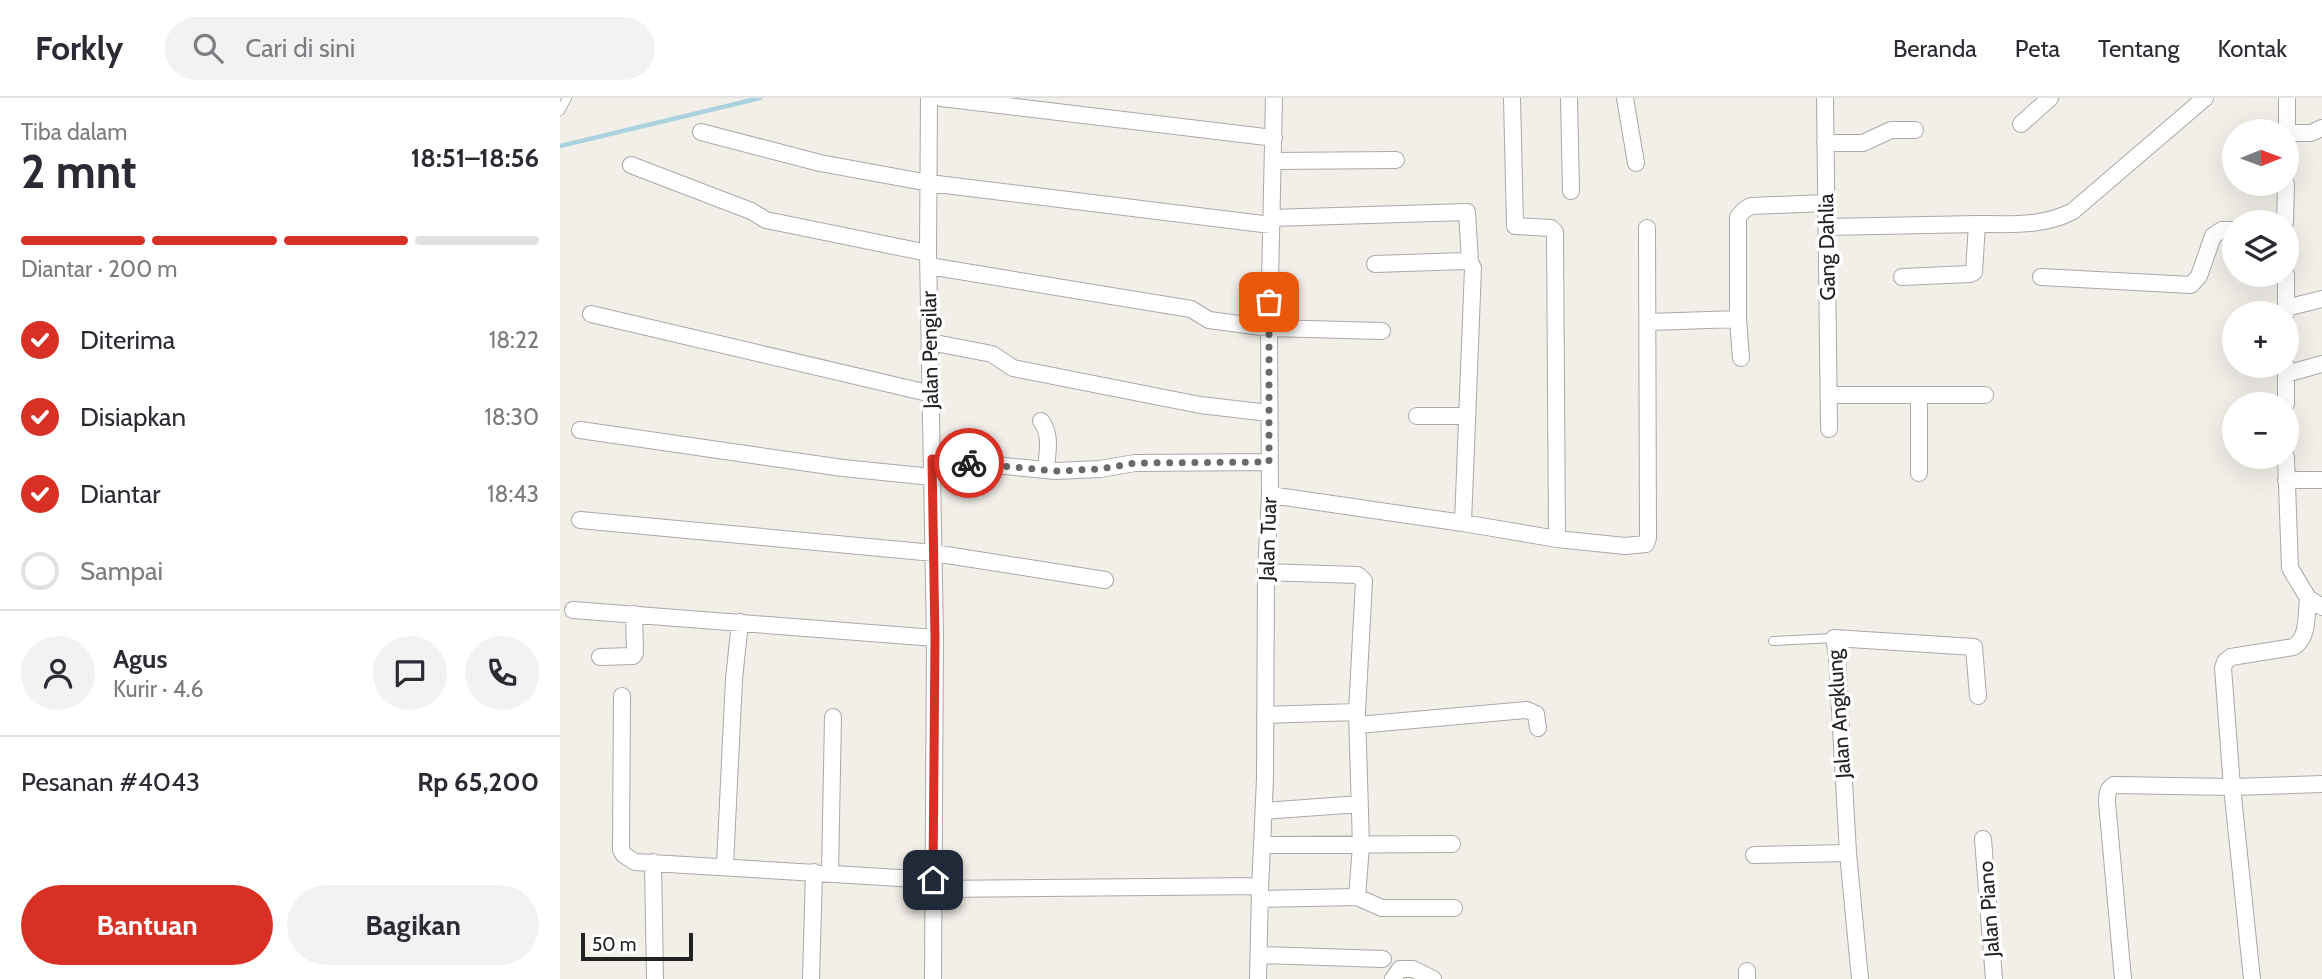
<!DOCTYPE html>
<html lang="id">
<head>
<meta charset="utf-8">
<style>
  body { margin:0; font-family:Cabin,sans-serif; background:#f2f2f3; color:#2b2b33; height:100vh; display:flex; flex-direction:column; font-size:26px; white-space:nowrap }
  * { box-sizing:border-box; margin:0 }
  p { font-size:23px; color:#7c7c81 }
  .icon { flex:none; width:38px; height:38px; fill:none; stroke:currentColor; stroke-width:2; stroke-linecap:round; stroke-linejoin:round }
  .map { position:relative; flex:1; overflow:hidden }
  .details { display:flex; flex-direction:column; background:#fff; width:560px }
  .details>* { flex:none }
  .needle { width:46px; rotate:89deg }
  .tools { position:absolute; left:1662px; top:21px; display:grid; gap:14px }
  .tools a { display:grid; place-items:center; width:77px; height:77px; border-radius:50%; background:#fff; box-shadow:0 7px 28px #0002; font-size:35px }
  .scale { position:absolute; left:21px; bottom:18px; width:112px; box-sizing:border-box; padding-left:7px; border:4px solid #222; border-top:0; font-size:19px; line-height:24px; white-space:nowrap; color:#222; -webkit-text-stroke:5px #fff; paint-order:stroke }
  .pin { position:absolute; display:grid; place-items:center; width:60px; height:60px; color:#fff; margin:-30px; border-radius:14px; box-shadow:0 4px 10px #0006 }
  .courier { position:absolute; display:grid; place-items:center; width:70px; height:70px; margin:-35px; border:5px solid #d93025; border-radius:50%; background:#fff; color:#222; box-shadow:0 2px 9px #0007 }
  .overview em { font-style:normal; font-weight:800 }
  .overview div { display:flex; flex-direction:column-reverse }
  .overview { display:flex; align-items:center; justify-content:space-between; height:119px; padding:0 21px }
  h1 { font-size:46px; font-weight:800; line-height:52px }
  .bar { display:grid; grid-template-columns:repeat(4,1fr); gap:10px 7px; align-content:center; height:84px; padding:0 21px }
  .bar i { height:9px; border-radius:5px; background:#e1e1e2 }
  .bar .selected { background:#d93025 }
  .bar p { grid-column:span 4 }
  .line { display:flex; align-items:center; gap:18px; padding:0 21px; border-top:2px solid #e1e1e2 }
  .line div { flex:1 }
  .round { display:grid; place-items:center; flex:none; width:74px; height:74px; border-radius:37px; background:#f2f2f3 }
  ol { padding:0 21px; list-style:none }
  li { display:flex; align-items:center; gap:21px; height:77px }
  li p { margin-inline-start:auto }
  li .icon { padding:7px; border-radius:50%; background:#d93025; color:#fff; stroke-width:4 }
  li:last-child { color:#7c7c81 }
  li i { width:38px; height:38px; border:4px solid #e1e1e2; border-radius:50% }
  .primary-button { display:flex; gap:14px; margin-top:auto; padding:14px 21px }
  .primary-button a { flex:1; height:80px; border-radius:42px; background:#d93025; color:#fff; font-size:28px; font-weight:800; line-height:80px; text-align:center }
  .primary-button a+a { background:#f2f2f3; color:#2b2b33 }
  header { display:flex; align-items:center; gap:42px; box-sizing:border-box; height:98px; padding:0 35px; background:#fff; border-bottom:2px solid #e1e1e2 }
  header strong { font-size:33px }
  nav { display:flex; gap:38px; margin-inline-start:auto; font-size:24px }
  .search { width:490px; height:63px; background:#f2f2f3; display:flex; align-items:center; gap:18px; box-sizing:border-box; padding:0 24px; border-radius:38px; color:#7c7c81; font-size:26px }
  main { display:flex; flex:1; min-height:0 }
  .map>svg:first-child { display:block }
</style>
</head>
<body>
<header>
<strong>Forkly</strong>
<div class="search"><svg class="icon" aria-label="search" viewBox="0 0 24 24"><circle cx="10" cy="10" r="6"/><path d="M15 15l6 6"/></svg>Cari di sini</div>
<nav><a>Beranda</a><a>Peta</a><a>Tentang</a><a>Kontak</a></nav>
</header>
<main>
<section class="details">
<div class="overview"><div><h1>2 mnt</h1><p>Tiba dalam</p></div><em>18:51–18:56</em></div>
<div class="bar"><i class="selected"></i><i class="selected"></i><i class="selected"></i><i></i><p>Diantar · 200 m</p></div>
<ol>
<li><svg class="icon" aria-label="check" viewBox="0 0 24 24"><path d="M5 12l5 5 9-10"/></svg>Diterima<p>18:22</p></li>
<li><svg class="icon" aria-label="check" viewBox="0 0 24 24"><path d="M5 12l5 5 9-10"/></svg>Disiapkan<p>18:30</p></li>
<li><svg class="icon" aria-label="check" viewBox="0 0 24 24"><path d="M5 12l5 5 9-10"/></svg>Diantar<p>18:43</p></li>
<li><i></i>Sampai</li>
</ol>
<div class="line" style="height:126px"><a class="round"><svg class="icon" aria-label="person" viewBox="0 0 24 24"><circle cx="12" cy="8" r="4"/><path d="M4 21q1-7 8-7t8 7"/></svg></a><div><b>Agus</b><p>Kurir · 4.6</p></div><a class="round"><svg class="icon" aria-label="chat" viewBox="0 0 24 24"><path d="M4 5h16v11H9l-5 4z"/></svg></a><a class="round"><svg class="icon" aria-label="phone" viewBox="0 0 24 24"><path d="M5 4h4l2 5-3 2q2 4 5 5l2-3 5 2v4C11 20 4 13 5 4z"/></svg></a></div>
<div class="line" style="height:91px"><div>Pesanan #4043</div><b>Rp 65,200</b></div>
<div class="primary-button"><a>Bantuan</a><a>Bagikan</a></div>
</section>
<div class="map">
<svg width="1762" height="881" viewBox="0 0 1762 881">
  <rect width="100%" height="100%" fill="#f2efe9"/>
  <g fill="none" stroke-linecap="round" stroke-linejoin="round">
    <path stroke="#aad3df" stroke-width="4.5" d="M0 48 200 0"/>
    <defs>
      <path id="service" d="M0 13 7 0
        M1213 543 1274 540"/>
      <path id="minor" d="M369 0 368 155 375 540 373 881
        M381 0 714 40
        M952 0 955 128 991 130 995 134 997 441
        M1009 0 1011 93
        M1065 0 1076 65
        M1265 0 1269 331
        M1461 26 1490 0
        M1727 33V0
        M141 34 260 65 369 85 711 127
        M1727 35H1751L1762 30
        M1265 45H1303L1331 32H1355
        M713 63 836 62
        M71 67 191 113 206 122 368 155
        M711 120 907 114 910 164 913 170 903 425
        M1725 124 1726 86
        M1417 126C1450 126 1483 129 1513 113L1645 0
        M1267 129 1417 126 1414 174 1410 176 1342 179
        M815 166 905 163 910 164
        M369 168 631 211 649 222 709 230 822 233
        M1726 177V215
        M1481 179 1631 187 1639 178 1653 138 1662 132H1675
        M1726 210 1762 201
        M31 216 372 296
        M1089 224 1178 221
        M370 244 432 256 453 270 640 307 709 315
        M1181 260 1178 221V119L1184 112 1191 108 1266 105
        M1726 276 1762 266
        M1269 297H1425
        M1359 297V375
        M1726 306V268
        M857 318H906
        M481 323C492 337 487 355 486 372
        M20 332 283 370 372 379
        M1726 359 1730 470 1748 500 1762 509
        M372 361 496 373 540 371 575 365 709 364
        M1726 382H1762
        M710 397 903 425 997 441 1065 448 1086 446 1088 440 1087 130
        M20 422 374 455 545 482
        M706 474 798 477 804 483 797 614 801 748 797 799
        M13 512 375 540
        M40 559 73 558 75 555 74 516
        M62 598 61 752 64 757 75 764 373 782
        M705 617 797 614
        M798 627 967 612 976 616 978 630
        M704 713 800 706
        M1423 741 1434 881
        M702 747 892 746
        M1194 757 1288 755
        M93 764 95 881
        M165 767 174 581 180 524
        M270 775 273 619
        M373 791 700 788
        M700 801 797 799 822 810H894
        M699 857 823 861
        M1187 873V881
        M251 881 254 774
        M698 881 700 792 705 680 706 474 710 397 709 230 714 0
        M833 881 840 871H853L873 881
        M1300 881 1288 755 1277 558 1274 540 1414 549 1418 598
        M1563 881 1547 704C1547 697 1547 691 1554 687L1672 689 1762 686
        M1692 881 1672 689 1663 570 1665 564 1671 559 1733 549C1749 541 1746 516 1748 500"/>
    </defs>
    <use href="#service" stroke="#a9a9a9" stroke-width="10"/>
    <use href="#minor" stroke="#a9a9a9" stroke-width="18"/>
    <use href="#service" stroke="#fff" stroke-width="8"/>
    <use href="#minor" stroke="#fff" stroke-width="16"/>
  </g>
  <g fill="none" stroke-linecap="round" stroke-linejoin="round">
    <path stroke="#6b6a68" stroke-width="7" stroke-dasharray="0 12.6" d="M409 365 496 373 540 371 575 365 709 364V204"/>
    <path stroke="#d93025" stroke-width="9" d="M373 782 375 540 372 361 409 365"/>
  </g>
  <g text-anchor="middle" stroke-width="7" stroke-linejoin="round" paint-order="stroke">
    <g font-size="21" fill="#222" stroke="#fff">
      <text transform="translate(1267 149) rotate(-91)" y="7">Gang Dahlia</text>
      <text transform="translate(370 252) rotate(-91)" y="7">Jalan Pengilar</text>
      <text transform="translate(708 441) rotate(-88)" y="7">Jalan Tuar</text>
      <text transform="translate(1279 616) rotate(-94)" y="7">Jalan Angklung</text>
      <text transform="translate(1429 811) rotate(-94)" y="7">Jalan Piano</text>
    </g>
  </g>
</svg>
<div class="tools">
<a><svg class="needle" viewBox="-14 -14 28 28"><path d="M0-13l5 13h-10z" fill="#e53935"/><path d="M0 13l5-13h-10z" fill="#7c7c81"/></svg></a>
<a><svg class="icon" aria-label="layers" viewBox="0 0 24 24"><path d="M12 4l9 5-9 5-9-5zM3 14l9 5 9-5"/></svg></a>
<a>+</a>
<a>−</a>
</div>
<div class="scale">50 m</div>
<div class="pin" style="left:709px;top:204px;background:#ea580c"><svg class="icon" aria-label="bag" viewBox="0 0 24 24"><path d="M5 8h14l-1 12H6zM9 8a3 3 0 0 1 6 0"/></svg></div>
<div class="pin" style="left:373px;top:782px;background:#1f2937"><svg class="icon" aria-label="home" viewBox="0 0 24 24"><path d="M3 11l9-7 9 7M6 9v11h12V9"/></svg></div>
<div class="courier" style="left:409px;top:365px"><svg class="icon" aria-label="bike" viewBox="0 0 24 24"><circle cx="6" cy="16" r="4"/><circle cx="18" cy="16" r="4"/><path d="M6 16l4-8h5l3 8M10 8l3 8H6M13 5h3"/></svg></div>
</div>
</main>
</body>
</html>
